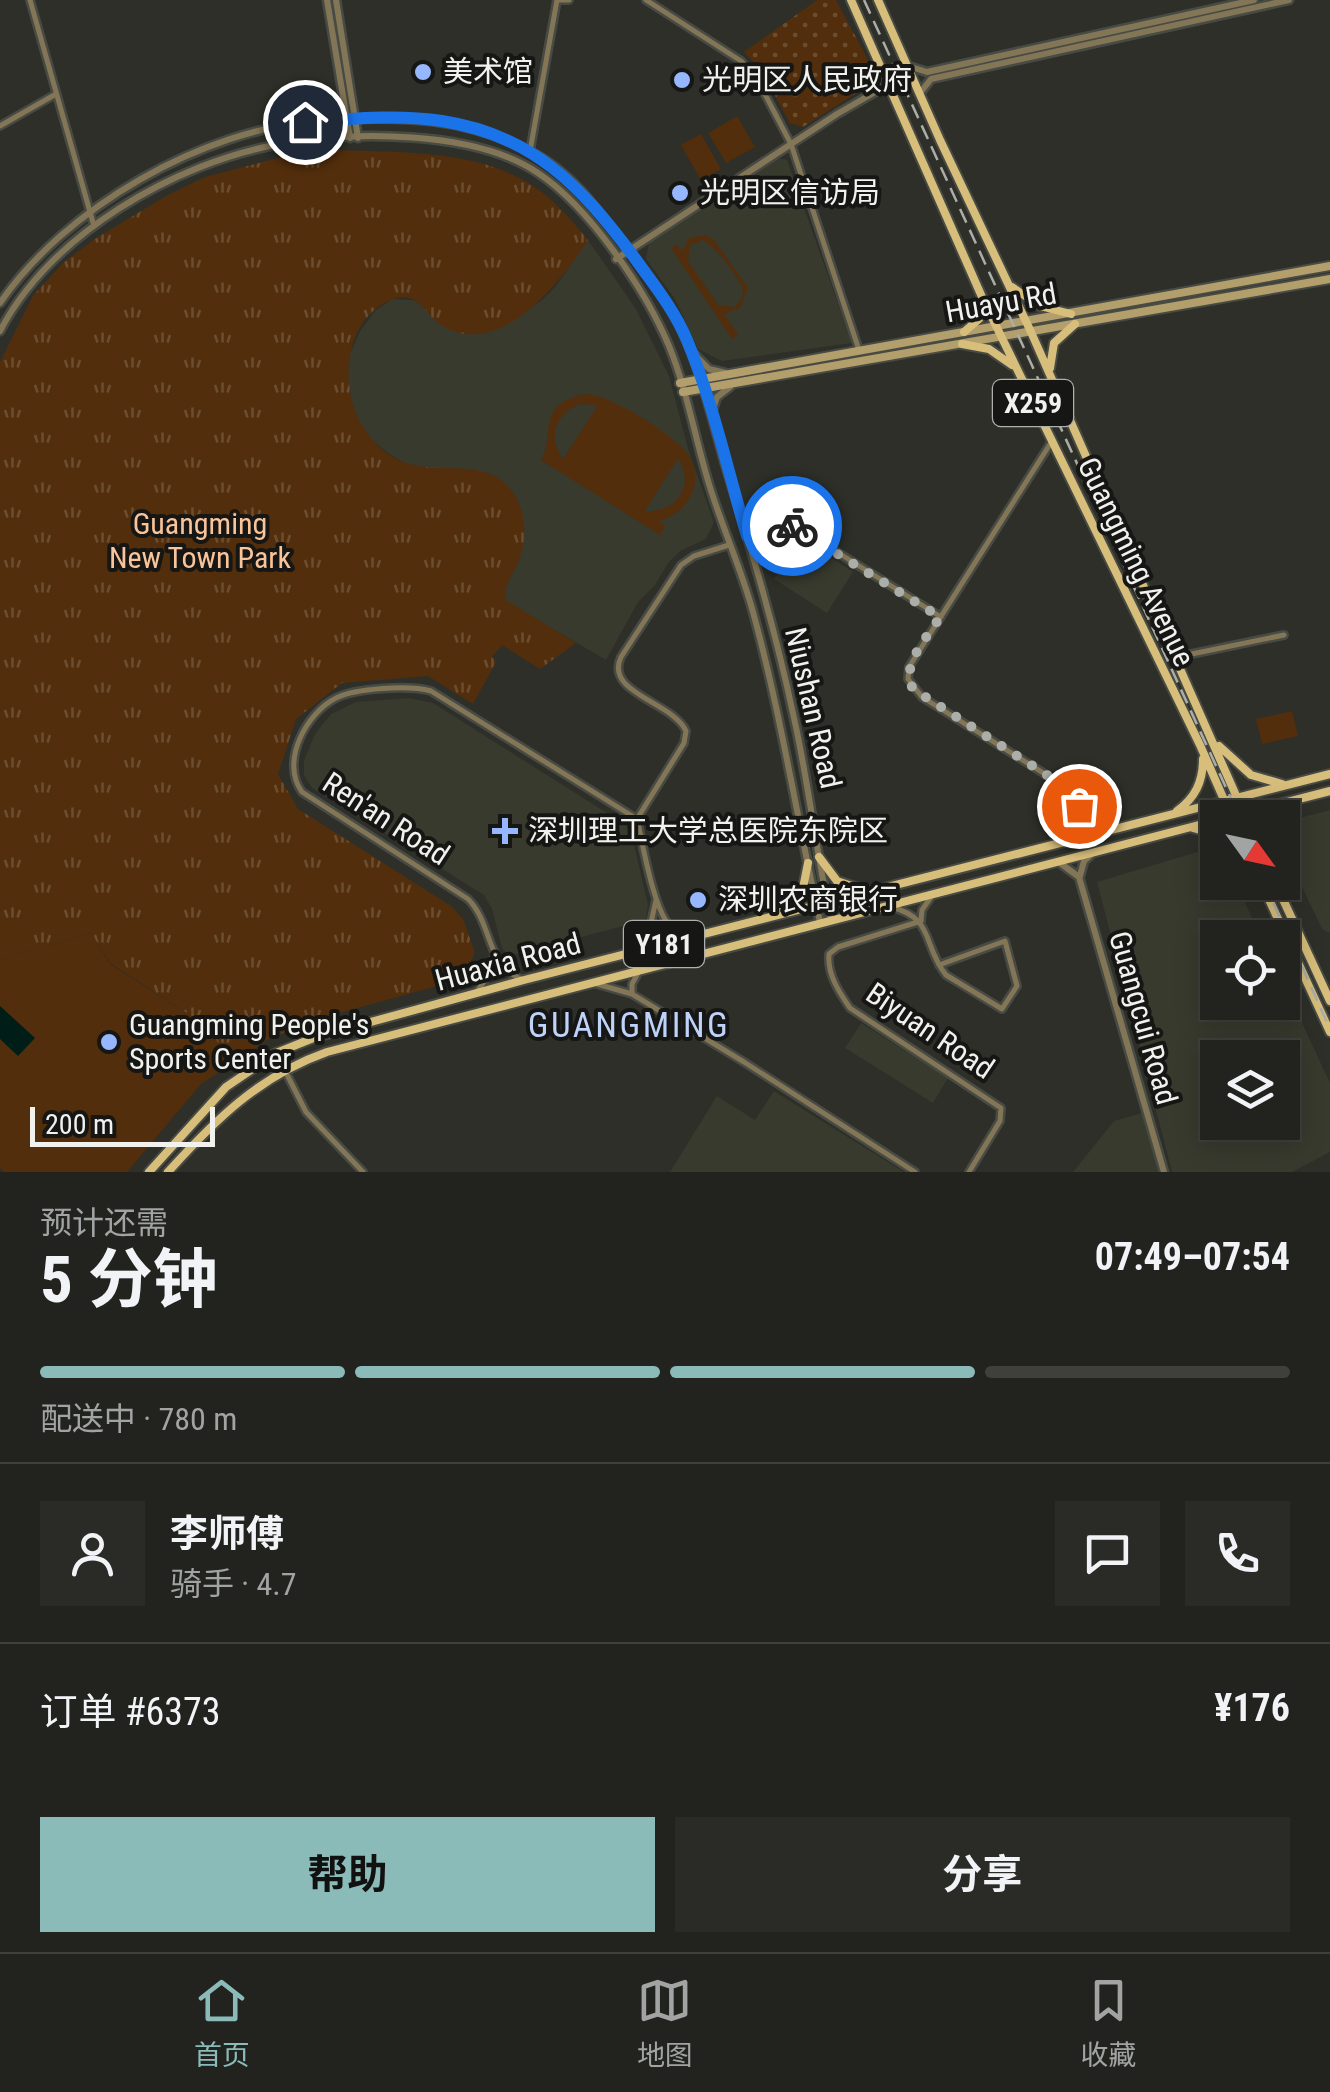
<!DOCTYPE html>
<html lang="zh">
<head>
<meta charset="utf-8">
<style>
  body { margin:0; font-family:"Roboto Condensed","Noto Sans SC",sans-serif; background:#2a2b27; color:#f1f3f6; height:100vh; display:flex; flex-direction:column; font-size:38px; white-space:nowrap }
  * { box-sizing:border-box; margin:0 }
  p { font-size:32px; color:#a2a4a4 }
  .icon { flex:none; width:55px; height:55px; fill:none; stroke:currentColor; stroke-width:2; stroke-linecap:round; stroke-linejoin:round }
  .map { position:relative; height:1172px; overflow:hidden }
  .details { display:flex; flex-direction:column; background:#22231e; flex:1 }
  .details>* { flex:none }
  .needle { width:65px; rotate:123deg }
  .fabs { position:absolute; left:1200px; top:800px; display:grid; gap:20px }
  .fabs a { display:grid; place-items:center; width:100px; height:100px; border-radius:0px; background:#22231e; box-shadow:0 5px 25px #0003,0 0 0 2px #3f403c; font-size:50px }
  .scale { position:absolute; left:30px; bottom:25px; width:185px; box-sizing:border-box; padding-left:10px; border:5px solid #f1f2ee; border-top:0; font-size:28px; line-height:35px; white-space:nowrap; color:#f1f2ee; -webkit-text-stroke:8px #161614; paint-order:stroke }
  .pin { position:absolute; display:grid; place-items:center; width:85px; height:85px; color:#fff; margin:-42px; border:5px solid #fff; border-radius:50%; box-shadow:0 2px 10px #0007 }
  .courier { position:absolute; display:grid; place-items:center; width:100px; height:100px; margin:-50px; border:8px solid #1a73e8; border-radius:50%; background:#fff; color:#222; box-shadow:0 2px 12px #0007 }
  .overview em { font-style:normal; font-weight:700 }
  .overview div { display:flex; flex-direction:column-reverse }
  .overview { display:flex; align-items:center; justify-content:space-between; height:170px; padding:0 40px }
  h1 { font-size:65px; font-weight:700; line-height:75px }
  .bar { display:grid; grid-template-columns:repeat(4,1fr); gap:15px 10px; align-content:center; height:120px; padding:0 40px }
  .bar i { height:12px; border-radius:8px; background:#3f403c }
  .bar .active { background:#8bbbb9 }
  .bar p { grid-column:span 4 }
  .line { display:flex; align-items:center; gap:25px; padding:0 40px; border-top:2px solid #3f403c }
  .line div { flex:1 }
  .round { display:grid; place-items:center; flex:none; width:105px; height:105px; border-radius:0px; background:#2a2b27 }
  .cta { display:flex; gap:20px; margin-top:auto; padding:20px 40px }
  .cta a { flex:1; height:115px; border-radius:0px; background:#8bbbb9; color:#111; font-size:40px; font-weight:700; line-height:115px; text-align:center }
  .cta a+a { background:#2a2b27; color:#f1f3f6 }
  .menu { display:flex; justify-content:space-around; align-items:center; height:140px; border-top:2px solid #3f403c; background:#22231e; font-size:28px; color:#a2a4a4 }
  .menu a { display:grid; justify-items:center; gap:5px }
  .menu .active { color:#8bbbb9 }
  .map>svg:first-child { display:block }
</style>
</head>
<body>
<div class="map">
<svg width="1330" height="1172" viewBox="0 0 1330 1172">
  <defs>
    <pattern id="grass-tufts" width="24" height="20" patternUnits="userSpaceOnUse" patternTransform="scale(2.5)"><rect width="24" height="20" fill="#522e0c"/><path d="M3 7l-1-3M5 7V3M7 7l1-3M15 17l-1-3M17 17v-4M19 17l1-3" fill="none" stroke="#6b4d30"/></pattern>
    <pattern id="garden-dots" width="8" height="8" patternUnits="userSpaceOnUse" patternTransform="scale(2.5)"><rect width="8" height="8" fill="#522e0c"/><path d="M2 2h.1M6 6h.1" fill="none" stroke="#6b4d30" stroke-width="1.8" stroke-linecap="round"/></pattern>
  </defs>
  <rect width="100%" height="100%" fill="#2d2f28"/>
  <path fill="#383a2e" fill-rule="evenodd" d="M778 158 787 160 852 343 722 361 698 349 675 299 646 259 649 242Z
    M588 240 636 309 669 376 689 452 714 522 706 539 680 551 668 563 655 585 638 602 606 660 506 601 504 591 515 568 473 469 427 470 407 464 389 454 372 440 361 425 350 402 347 379 350 354 360 331 376 310 393 299 413 300 422 305 436 321 494 330 541 301 556 286Z
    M801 538 853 572 827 613 774 579Z
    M409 698 433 703 626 825 632 836 648 905 646 920 509 956 502 948 492 909 484 895 312 788 304 775V760L315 734 331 714 356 702Z
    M1330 810V933L1322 929 1283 847 1282 836 1292 820Z
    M1217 846 1218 882 1236 883 1261 937 1218 938V1002H1282L1283 982 1330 1083V1152L1292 1172H1172L1097 882ZM1218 1058H1282V1122H1218Z
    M861 1023 948 1078 933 1103 845 1048Z
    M774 1091 806 1111 904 1172H670L717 1096 755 1120Z
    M1142 1113 1159 1172H1073L1114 1121Z"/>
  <path fill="url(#grass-tufts)" d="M338 150C403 153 476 149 533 186 555 200 571 220 588 240 562 280 502 359 444 327 427 318 419 290 394 299 342 317 338 392 365 430 409 495 471 447 508 486 528 508 528 540 517 565 511 577 503 587 506 600L576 643 540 669 502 645 492 657 496 662 473 704 428 676 342 683 296 719 278 774 298 809 451 906 463 919 475 953 462 979 339 1013 272 1037 201 1084 221 1054 213 1030 110 963 91 933 0 960V362L33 296 63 263 95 239 166 196 205 177 286 156Z"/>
  <path fill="url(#garden-dots)" d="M817 0H836L875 73 872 83 803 127 790 123 761 70 744 52Z"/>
  <path fill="#522e0c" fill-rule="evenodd" d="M737 116 755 147 726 163 708 133Z
    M701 134 721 169 701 180 681 145Z
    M706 235 714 240 748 288 740 308 724 314 738 335 732 339 671 248 676 244 682 251 689 238ZM702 240C713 243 742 280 743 292 743 298 738 303 735 307L718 305 688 261 690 246Z
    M586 394C609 394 673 434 687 453 707 481 688 513 659 521L665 526 660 535 541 460C557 434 533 404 586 394ZM580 404 598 405 563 459C547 437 555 414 580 404ZM678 458C696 485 676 513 645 511Z
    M1292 711 1298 736 1262 744 1256 719Z
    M91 933 110 964 213 1030 221 1054 201 1084 127 1172H4L0 1168V960Z"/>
  <path fill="#001e17" d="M0 1006 35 1038 18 1056 0 1039Z"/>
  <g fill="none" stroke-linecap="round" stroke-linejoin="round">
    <defs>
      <path id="minor" d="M30 0 94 226
        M557 0H569
        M646 0 741 61 757 79 791 144 859 350
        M0 126 56 94
        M530 151 557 0
        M1052 441 909 667 908 679 922 697 1064 786 1074 796 1087 836
        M747 536 787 526 800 529 941 617
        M1177 657 1284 635
        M891 907C935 918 922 945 946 975L1002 1009 1017 986 1005 941 939 965
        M921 921 838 947 829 954C827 974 839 992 850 1008L1001 1108 1000 1121 969 1172
        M921 921 922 910 931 897
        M690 936C682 934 675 932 669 925 653 906 643 845 637 819L684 743 686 731C673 702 604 693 621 657L681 565 694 556 729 545
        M631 950 649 932 656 900
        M638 973 632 984V994L744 1062 915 1172
        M521 979C485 964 493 924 468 899L302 792C280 762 306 713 336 698 356 688 409 685 431 691L637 819
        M597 984 632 994
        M476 993 490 973 493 959
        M276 1053 306 1112 363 1172"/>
      <path id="tertiary" d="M327 0 350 138
        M336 0 358 138
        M908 66 927 72 1254 0
        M920 93 931 79 1289 0
        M616 259 837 114 889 84
        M0 303C65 208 203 129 318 121 396 115 468 116 537 155 571 174 594 205 617 235 638 262 661 290 677 321 700 365 711 416 725 464 751 548 776 632 794 718 809 785 816 853 831 919
        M0 331C51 234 174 163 280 144 353 131 475 130 538 173 589 207 645 289 669 346 687 390 695 438 709 484 722 527 741 568 753 612 781 714 797 819 820 922
        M695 355 709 369 726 373
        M712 412 717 397 730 387
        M1060 863 1079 877 1164 1172
        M1080 876 1084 861 1093 853"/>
      <path id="secondary" d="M680 383 1330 266
        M683 392 1330 279"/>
      <path id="primary" d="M851 0 982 297 1200 745 1232 818
        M878 0 940 140 1031 332 1246 818
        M1012 287 1040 306 1071 314
        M964 332 979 319 982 301
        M962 344 989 349 1012 365
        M1050 368 1054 343 1075 324
        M1219 746 1251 775 1282 784
        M1177 811C1195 798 1203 782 1203 759
        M1228 817 1330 791
        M1193 828 1218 835
        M819 857 837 881 864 890
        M1261 882 1330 1032
        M1275 882 1330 1001
        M779 912 803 888 808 863
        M149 1172 226 1087 276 1053 316 1037 524 980 1330 774
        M168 1172C215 1120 259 1076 327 1052L1218 820"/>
    </defs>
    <use href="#minor" stroke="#484a44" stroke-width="10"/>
    <use href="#tertiary" stroke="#484a44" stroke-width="11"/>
    <use href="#secondary" stroke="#484a44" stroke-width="12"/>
    <use href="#primary" stroke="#484a44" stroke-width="12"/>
    <use href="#minor" stroke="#837657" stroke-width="5"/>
    <use href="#tertiary" stroke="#837657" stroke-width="6"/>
    <use href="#secondary" stroke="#b39f6b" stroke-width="8"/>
    <use href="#primary" stroke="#d8be7b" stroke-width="8"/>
    <path stroke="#abada8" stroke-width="2.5" stroke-dasharray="15 8" stroke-linecap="butt" d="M864 0 1240 818
      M1264 882 1330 1029"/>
  </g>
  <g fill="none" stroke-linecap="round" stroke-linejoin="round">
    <path stroke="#acaea9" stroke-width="10" stroke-dasharray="0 18" d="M792 526 940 617C927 638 900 665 913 689L1064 786 1074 796 1079 806"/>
    <path stroke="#1a73e8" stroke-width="12" d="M305 122C350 119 397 114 442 121 533 135 581 186 634 257 653 284 674 309 687 340 713 402 728 472 747 536L792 526"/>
  </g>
  <g fill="#96b6fd" stroke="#161614" stroke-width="4">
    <circle cx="423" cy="72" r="10"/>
    <circle cx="682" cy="80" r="10"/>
    <circle cx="680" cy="193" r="10"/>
    <path d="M500 816h10v10h10v10h-10v10h-10v-10h-10v-10h10z"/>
    <circle cx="698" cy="900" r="10"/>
    <circle cx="109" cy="1042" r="10"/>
  </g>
  <g text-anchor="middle" stroke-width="8" stroke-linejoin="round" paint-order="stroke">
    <g fill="#161614" stroke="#afb0ad" stroke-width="2.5">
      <rect x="993" y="380" width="80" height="46" rx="8"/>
      <rect x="624" y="921" width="80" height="46" rx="8"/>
    </g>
    <g font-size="28" font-weight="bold" fill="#f1f2ee">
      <text x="1033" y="413">X259</text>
      <text x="664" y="954">Y181</text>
    </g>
    <g font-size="30" fill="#f1f2ee" stroke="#161614" text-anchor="start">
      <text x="443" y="82">美术馆</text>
      <text x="702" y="90">光明区人民政府</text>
      <text x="700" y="203">光明区信访局</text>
      <text x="528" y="841">深圳理工大学总医院东院区</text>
      <text x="718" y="910">深圳农商银行</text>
      <text x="129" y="1035">Guangming People's<tspan x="129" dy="34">Sports Center</tspan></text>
    </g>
    <g font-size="30" fill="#f1f2ee" stroke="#161614">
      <text transform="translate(1001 303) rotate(-10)" y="10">Huayu Rd</text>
      <text transform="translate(1136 562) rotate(64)" y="10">Guangming Avenue</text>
      <text transform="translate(813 708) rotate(77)" y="10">Niushan Road</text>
      <text transform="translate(386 819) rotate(33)" y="10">Ren'an Road</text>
      <text transform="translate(508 962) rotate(-15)" y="10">Huaxia Road</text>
      <text transform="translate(1143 1018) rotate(74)" y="10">Guangcui Road</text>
      <text transform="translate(930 1031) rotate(34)" y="10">Biyuan Road</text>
    </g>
    <g font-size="30" fill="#fac49b" stroke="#161614">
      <text x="200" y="534">Guangming<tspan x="200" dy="34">New Town Park</tspan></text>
    </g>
    <g font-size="35" letter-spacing="2.5" fill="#bfd2fa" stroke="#161614">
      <text x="629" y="1037">GUANGMING</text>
    </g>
  </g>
</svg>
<div class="fabs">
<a><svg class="needle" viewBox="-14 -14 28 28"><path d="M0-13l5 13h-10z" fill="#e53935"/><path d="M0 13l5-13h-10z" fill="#a2a4a4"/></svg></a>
<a><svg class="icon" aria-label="locate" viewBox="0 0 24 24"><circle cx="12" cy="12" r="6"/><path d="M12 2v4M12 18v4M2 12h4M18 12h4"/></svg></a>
<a><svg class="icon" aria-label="layers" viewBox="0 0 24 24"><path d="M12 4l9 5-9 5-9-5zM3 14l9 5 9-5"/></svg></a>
</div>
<div class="scale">200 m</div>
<div class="pin" style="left:1079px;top:806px;background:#ea580c"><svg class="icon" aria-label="bag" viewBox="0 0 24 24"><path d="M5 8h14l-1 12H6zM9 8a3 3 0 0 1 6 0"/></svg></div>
<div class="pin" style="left:305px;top:122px;background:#1f2937"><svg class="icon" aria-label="home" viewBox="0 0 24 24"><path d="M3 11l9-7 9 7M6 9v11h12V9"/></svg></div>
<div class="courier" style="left:792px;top:526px"><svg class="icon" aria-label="bike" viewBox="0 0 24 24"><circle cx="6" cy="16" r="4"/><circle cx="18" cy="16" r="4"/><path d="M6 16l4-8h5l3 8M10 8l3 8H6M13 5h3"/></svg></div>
</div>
<section class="details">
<div class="overview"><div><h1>5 分钟</h1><p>预计还需</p></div><em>07:49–07:54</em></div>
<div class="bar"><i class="active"></i><i class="active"></i><i class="active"></i><i></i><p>配送中 · 780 m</p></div>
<div class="line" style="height:180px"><a class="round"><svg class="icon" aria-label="person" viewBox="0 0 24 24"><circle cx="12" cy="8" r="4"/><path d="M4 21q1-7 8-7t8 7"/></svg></a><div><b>李师傅</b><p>骑手 · 4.7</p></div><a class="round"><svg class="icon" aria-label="chat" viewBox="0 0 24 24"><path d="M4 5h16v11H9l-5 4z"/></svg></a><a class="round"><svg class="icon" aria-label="phone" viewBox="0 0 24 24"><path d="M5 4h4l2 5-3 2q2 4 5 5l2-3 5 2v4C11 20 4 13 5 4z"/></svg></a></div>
<div class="line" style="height:130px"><div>订单 #6373</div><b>¥176</b></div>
<div class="cta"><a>帮助</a><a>分享</a></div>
</section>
<nav class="menu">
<a class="active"><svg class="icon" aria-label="home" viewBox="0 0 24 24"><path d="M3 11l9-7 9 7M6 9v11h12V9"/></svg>首页</a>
<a><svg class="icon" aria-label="map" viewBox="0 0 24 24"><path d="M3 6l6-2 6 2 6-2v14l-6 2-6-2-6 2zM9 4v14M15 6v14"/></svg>地图</a>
<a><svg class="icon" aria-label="saved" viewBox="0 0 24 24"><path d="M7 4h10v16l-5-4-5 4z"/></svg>收藏</a>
</nav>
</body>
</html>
